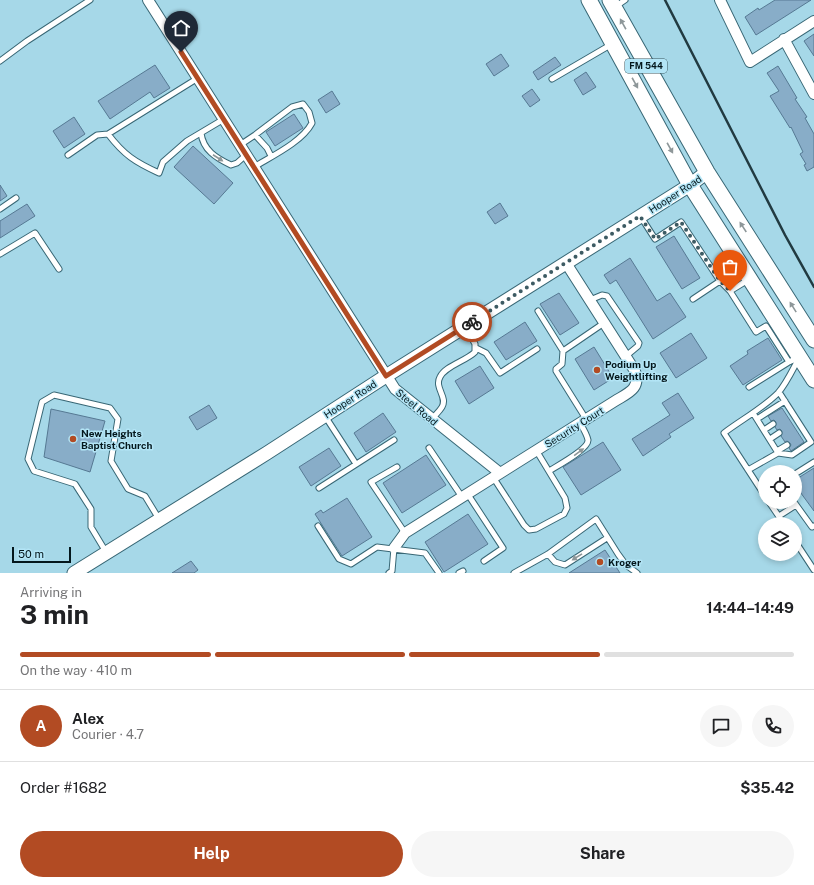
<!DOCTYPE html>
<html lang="en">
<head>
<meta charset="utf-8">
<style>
  body { margin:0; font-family:"Public Sans",sans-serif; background:#f6f6f6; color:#202124; height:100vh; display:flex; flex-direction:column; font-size:15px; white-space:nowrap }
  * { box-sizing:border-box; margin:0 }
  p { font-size:13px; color:#757577 }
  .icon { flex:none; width:22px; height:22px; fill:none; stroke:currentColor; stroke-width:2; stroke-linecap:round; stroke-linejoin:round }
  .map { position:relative; height:573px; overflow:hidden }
  .sheet { display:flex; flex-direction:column; background:#fff; flex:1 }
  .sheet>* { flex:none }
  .controls { position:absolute; left:758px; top:465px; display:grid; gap:8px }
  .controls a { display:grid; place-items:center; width:44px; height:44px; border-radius:50%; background:#fff; box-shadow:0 2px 6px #0003; font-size:20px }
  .scale { position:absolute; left:12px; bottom:10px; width:59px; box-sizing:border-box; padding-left:4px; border:2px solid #04171c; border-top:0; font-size:11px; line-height:14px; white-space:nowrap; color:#04171c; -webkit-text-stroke:3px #b3e5f6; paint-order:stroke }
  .pin { position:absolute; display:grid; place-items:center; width:34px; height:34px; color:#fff; margin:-41px -17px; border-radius:50% 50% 50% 0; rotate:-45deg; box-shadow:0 0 4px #0007 }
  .pin .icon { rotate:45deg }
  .courier { position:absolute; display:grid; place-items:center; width:40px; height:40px; margin:-20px; border:3px solid #b24b23; border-radius:50%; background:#fff; color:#222; box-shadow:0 1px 5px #0007 }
  .headline em { font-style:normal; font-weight:700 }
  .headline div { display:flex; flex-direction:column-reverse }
  .headline { display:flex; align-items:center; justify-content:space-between; height:68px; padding:0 20px }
  h1 { font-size:26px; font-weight:700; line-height:30px }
  .bar { display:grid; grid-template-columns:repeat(4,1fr); gap:6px 4px; align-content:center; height:48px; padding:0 20px }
  .bar i { height:5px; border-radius:3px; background:#e0e0e0 }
  .bar .on { background:#b24b23 }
  .bar p { grid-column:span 4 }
  .line { display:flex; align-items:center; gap:10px; padding:0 20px; border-top:1px solid #e0e0e0 }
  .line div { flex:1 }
  .round { display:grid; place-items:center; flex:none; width:42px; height:42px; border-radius:21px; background:#f6f6f6 }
  .action { display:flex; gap:8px; margin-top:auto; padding:8px 20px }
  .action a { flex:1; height:46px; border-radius:24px; background:#b24b23; color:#fff; font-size:16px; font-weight:700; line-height:46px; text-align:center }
  .action a+a { background:#f6f6f6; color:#202124 }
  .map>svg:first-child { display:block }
</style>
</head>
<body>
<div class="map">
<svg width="814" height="573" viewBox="0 0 814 573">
  <rect width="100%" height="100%" fill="#a6d8e8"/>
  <path fill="#88adc8" stroke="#567993" d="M775 0H811L756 35 745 17 758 8 759 10Z
    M814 34V56L804 41Z
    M501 54 509 66 494 76 486 64Z
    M555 57 561 65 538 80 533 72Z
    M155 65 170 88 154 98 150 92 110 119 98 101Z
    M778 66 797 98 795 99 807 117 805 118 814 134V167L807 171 804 165 806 164 800 154 803 152 791 127 790 128 770 96 779 91 767 73Z
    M586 72 596 87 583 95 574 80Z
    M532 89 540 100 530 107 522 96Z
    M332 91 340 104 326 113 318 100Z
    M294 114 303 128 275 146 266 132Z
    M74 117 85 134 64 148 53 131Z
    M193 146 233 183 214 204 174 167Z
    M0 185 7 196 0 201Z
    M500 203 508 216 495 224 487 212Z
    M27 204 35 216 0 238V221Z
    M674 236 700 278 682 289 656 247Z
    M630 258 657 301 670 293 686 317 653 339 616 280 610 284 604 275Z
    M559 293 579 323 560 335 540 304Z
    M525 322 537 341 506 360 494 342Z
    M691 333 707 358 676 378 660 353Z
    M768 338 782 360 743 385 730 366 748 354 747 351Z
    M594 347 613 378 594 390 575 359Z
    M480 366 494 388 469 404 455 381Z
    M678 393 694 418 669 434 671 437 643 456 632 439 670 415 662 403Z
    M209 405 217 418 197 430 189 417Z
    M782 408 804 442 791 451 789 448 791 445 790 443 787 441 785 442 781 436 782 431 780 429 777 430 775 427 776 422 774 420 771 421 768 416Z
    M51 409 105 421 90 472 44 457Z
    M383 413 396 432 366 452 354 433Z
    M603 442 621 470 581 495 563 467Z
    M329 448 341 466 311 486 299 467Z
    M426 455 446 485 402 513 383 483Z
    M814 468V511L795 485V480Z
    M347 498 372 537 342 556 315 514 321 510 323 513Z
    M468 514 488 544 444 572 425 542Z
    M605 550 620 573H569Z
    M191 561 198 570 194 573H172Z"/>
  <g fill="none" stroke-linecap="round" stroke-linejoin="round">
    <defs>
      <path id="lane" d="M615 7 625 0
        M0 61 27 41 90 0
        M552 79 612 44
        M201 133C203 150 216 158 231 165L237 163 246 155
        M108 134 198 78
        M255 135 267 148 271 156
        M240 145 255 135 292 107 303 104 309 112 312 123C302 142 272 156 254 167
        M68 155 97 135 108 134C124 155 135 162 159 173L163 162 187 141 224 119
        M0 209 16 198
        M641 217 655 239 681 222 720 281 730 291 756 332 766 326 789 362
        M0 254 35 233 59 269
        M730 291 748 280
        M693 299 720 281
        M590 300 602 295 607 296 639 343 638 346 626 356
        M538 311 563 351
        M476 348 486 353 500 373 537 349
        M749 387 789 362 799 357
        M325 416 356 464
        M432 419C435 415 439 412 442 407 448 397 434 388 440 377 445 366 466 361 475 352V344L466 327
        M586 419 556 371V369L562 364 563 351 604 323
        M757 419 785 401
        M764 430 773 424
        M770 439 779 433
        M429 448 462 497
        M777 451 787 445
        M778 453 792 455 811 442 779 392
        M397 467 371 482 405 533
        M748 470 778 453 753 413
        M549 471C557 466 589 449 588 440 587 435 583 428 580 423
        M795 474 814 462
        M493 477 524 525 529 530 536 529 564 514 567 508 565 498 536 450
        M319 488 394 440
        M467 493 503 548 484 561
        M765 496 724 433C741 420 762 409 778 393 786 384 793 369 799 358
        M769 502 784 524
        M794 502 812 527 814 526
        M779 516 796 505
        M318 526 339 559 351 564 377 547 425 553 439 573
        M795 541 814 570
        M106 552 91 527V509L75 484 34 471 28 459 42 402 54 395 110 408 118 419 111 461 128 489 145 496 159 519
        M548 554 555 562 565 565 607 538
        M389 573 392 571 394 548
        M459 573 463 571
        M514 573 548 554 596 519 618 554 626 565 637 573"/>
      <path id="street" d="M148 0 395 389 500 473
        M720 0 750 62 814 21
        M784 39 814 94
        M394 548 405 533 615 401C628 393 641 389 635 371L566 263"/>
      <path id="secondary" d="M74 573 267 453 386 376 690 185 707 172"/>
      <path id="primary" d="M589 0 690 185 814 380
        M610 0 707 172 814 340"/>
    </defs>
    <use href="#lane" stroke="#386775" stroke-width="7"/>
    <use href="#street" stroke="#386775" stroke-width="12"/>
    <use href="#secondary" stroke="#386775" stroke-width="15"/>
    <use href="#primary" stroke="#386775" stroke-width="17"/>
    <use href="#lane" stroke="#fff" stroke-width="5"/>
    <use href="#street" stroke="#fff" stroke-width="10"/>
    <use href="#secondary" stroke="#fff" stroke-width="13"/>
    <use href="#primary" stroke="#fff" stroke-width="15"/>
    <path stroke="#213a41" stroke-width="2.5" d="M665 0 785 235 814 287"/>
  </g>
  <defs><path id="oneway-solid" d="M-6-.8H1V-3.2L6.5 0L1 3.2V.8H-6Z"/></defs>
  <g fill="#8e9799">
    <use href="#oneway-solid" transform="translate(623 24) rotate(-119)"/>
    <use href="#oneway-solid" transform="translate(635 83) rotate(61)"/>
    <use href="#oneway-solid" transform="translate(670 148) rotate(61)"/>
    <use href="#oneway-solid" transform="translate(218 158) rotate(33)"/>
    <use href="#oneway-solid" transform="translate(743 227) rotate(-123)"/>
    <use href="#oneway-solid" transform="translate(793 307) rotate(-122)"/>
    <use href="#oneway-solid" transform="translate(579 452) rotate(-36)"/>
    <use href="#oneway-solid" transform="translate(577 557) rotate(148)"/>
  </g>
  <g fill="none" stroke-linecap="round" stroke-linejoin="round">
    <path stroke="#3d5b63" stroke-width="4" stroke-dasharray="0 7.2" d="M472 322 640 216 655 239 681 222 720 281 730 291"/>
    <path stroke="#b24b23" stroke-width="5" d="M181 52 386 376 472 322"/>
  </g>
  <g fill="#b24b23" stroke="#b3e5f6" stroke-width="1.5">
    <circle cx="597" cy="370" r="4"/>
    <circle cx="73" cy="439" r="4"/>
    <circle cx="600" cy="562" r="4"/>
  </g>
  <g text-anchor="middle" stroke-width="3" stroke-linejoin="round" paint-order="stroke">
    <rect fill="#b3e5f6" stroke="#38555d" stroke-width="1" x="625" y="59" width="42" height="14" rx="3"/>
    <g font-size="9" font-weight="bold" fill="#04171c">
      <text x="646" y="69">FM 544</text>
    </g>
    <g font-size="10" fill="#04171c" stroke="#b3e5f6">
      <text transform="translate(675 194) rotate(-33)" y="4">Hooper Road</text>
      <text transform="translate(350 399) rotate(-33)" y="4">Hooper Road</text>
      <text transform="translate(417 407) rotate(40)" y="4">Steel Road</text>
      <text transform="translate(574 427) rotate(-32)" y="4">Security Court</text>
    </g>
    <g font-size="10" font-weight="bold" fill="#04171c" stroke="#b3e5f6" text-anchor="start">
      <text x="605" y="368">Podium Up<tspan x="605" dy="12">Weightlifting</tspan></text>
      <text x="81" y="437">New Heights<tspan x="81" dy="12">Baptist Church</tspan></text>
      <text x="608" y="566">Kroger</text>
    </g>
  </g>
</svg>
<div class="controls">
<a><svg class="icon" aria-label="locate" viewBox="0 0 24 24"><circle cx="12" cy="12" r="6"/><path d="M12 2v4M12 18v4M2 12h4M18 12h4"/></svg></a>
<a><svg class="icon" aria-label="layers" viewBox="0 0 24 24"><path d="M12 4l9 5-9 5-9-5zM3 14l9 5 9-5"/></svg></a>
</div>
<div class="scale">50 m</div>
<div class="pin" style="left:730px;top:291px;background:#ea580c"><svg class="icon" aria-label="bag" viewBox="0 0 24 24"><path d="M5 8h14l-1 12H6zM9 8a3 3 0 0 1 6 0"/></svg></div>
<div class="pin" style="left:181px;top:52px;background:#1f2937"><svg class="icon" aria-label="home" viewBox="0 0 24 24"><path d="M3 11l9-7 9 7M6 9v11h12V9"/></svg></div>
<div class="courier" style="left:472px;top:322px"><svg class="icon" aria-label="bike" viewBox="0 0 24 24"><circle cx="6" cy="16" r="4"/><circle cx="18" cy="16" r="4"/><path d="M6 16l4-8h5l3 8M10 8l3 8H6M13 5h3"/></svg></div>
</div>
<section class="sheet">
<div class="headline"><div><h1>3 min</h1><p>Arriving in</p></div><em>14:44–14:49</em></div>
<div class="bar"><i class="on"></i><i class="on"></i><i class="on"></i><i></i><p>On the way · 410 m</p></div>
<div class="line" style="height:72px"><b class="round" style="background:#b24b23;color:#fff">A</b><div><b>Alex</b><p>Courier · 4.7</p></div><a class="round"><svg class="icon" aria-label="chat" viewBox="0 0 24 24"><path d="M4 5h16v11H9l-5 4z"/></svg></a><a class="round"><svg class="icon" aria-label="phone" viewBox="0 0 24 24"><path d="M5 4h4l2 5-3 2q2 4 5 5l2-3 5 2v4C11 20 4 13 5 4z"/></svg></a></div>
<div class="line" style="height:52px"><div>Order #1682</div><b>$35.42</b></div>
<div class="action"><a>Help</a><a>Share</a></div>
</section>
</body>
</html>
